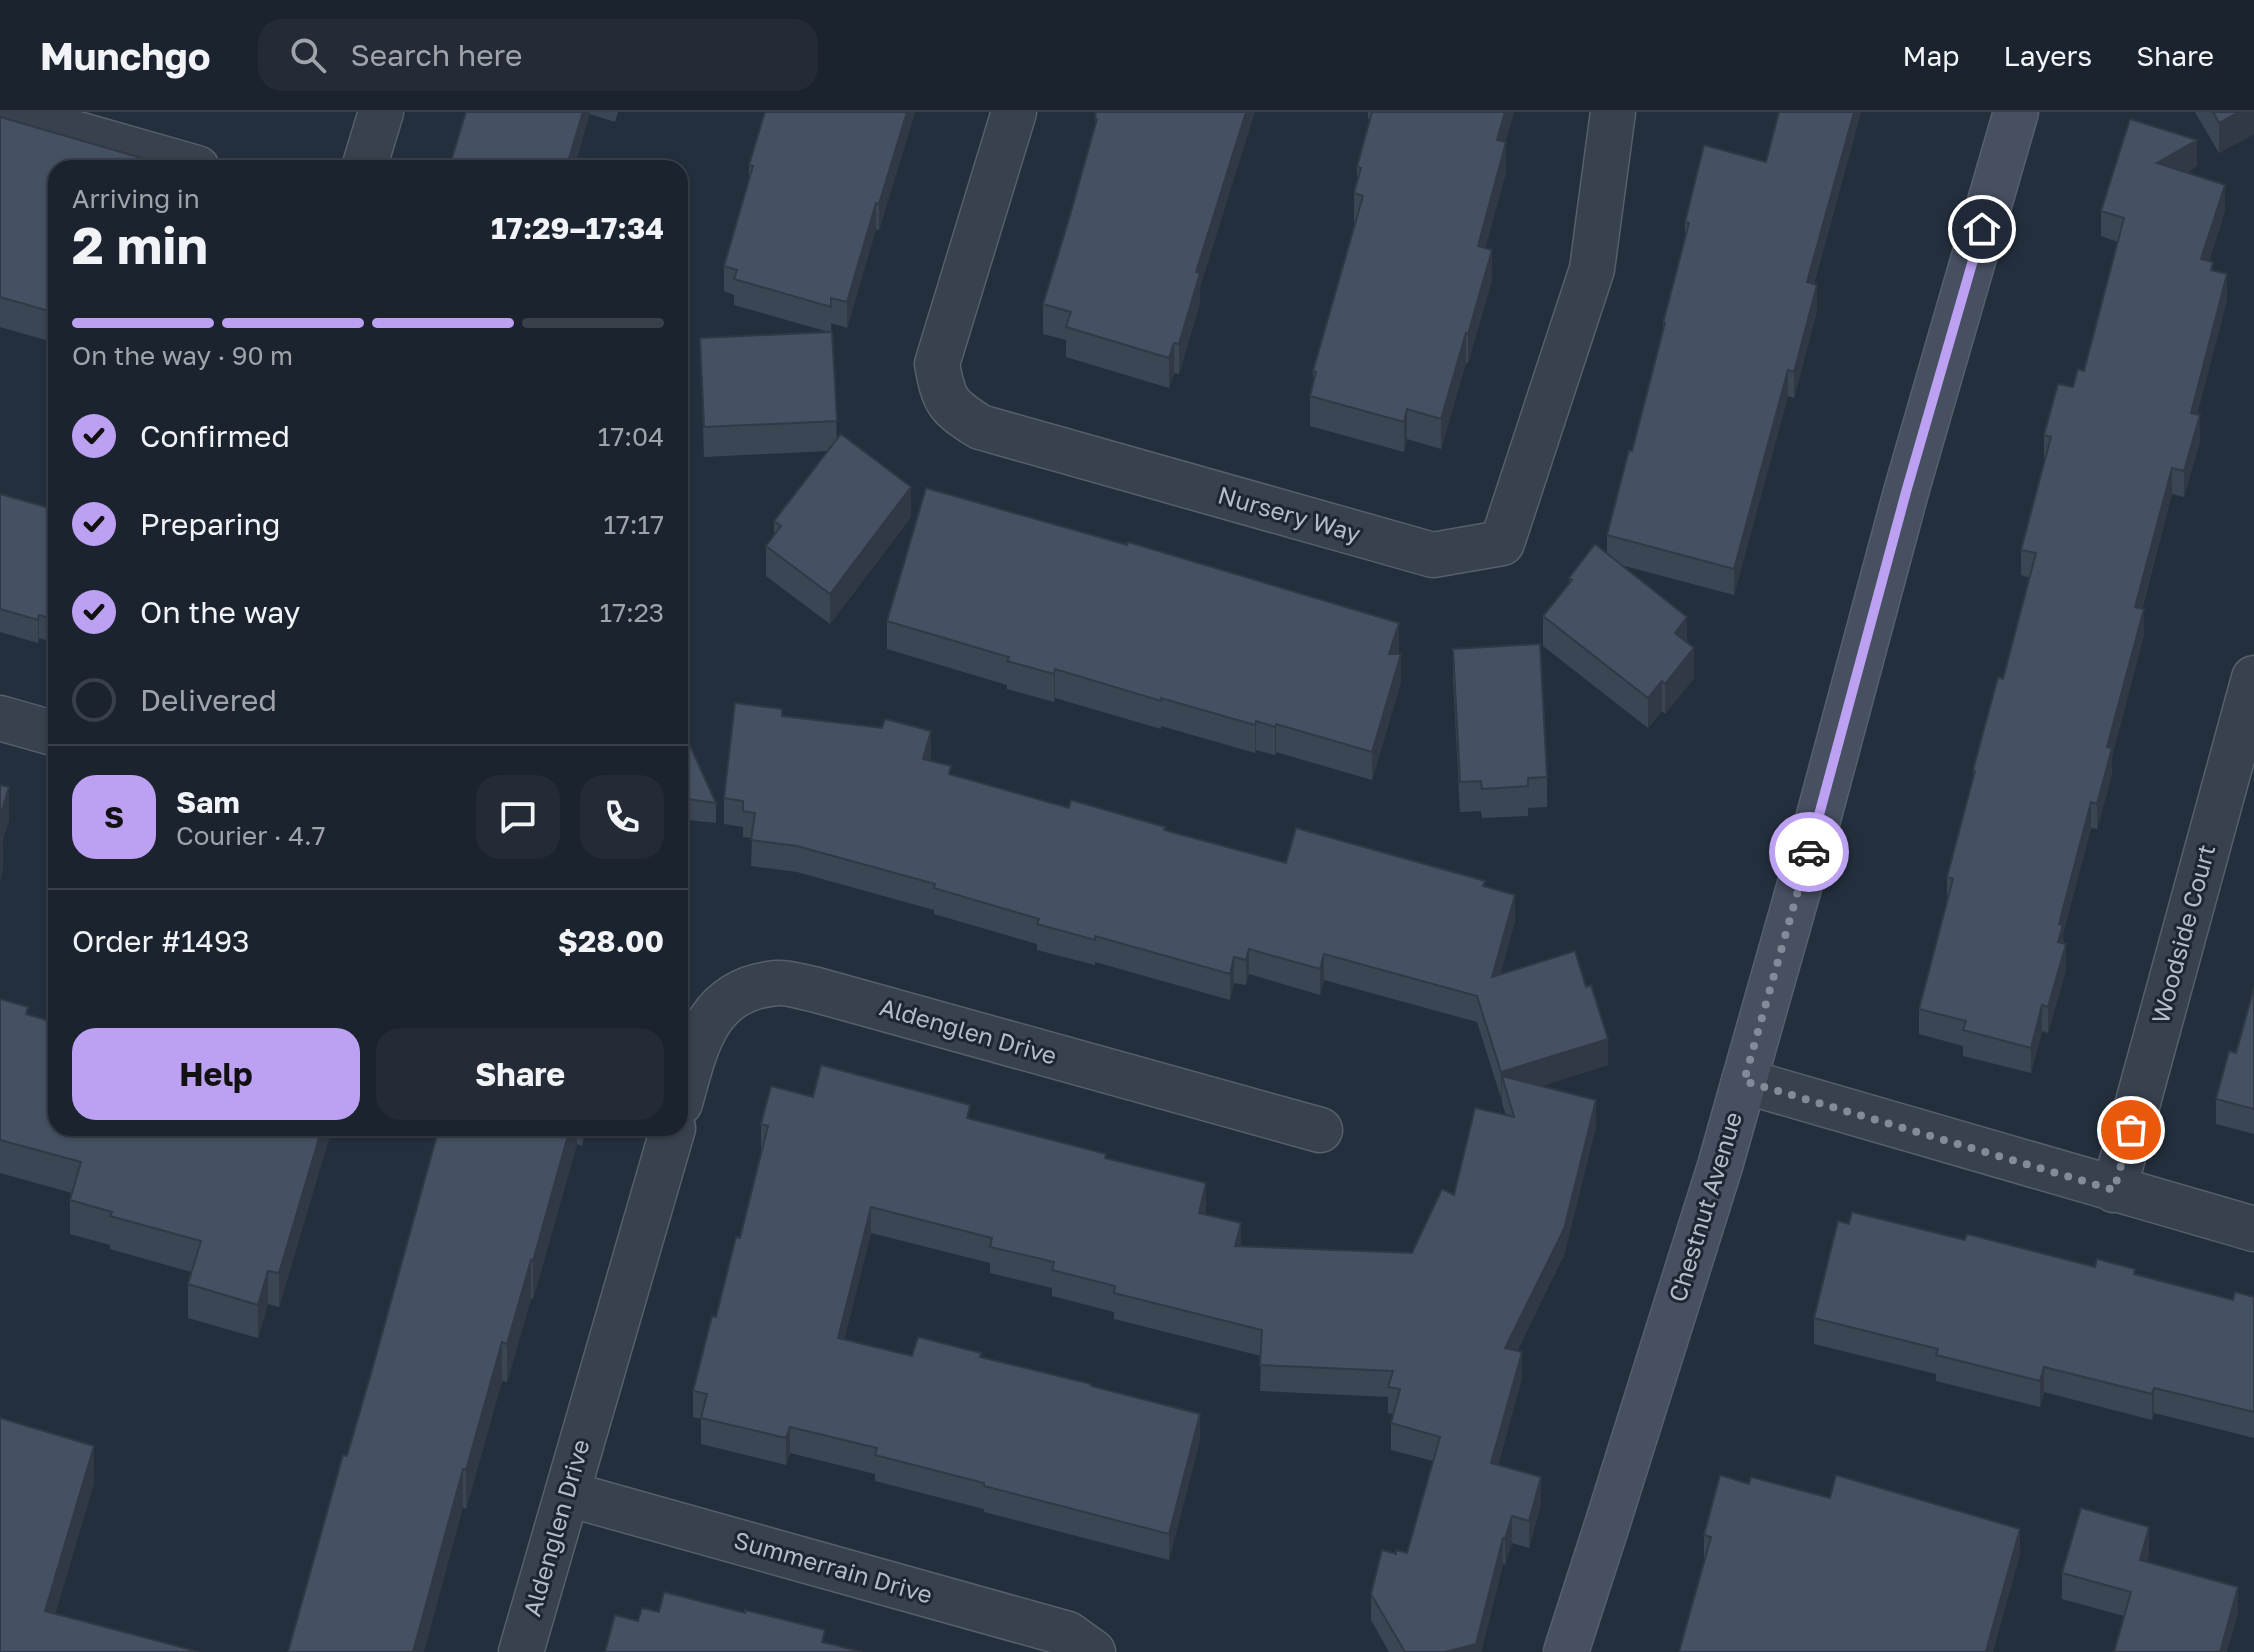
<!DOCTYPE html>
<html lang="en">
<head>
<meta charset="utf-8">
<style>
  body { margin:0; font-family:"Golos Text",sans-serif; background:#242b36; color:#f1f3f6; height:100vh; display:flex; flex-direction:column; font-size:30px; white-space:nowrap }
  * { box-sizing:border-box; margin:0 }
  p { font-size:26px; color:#a0a4aa }
  .icon { flex:none; width:44px; height:44px; fill:none; stroke:currentColor; stroke-width:2; stroke-linecap:round; stroke-linejoin:round }
  .map { position:relative; flex:1; overflow:hidden }
  .drawer { position:absolute; left:48px; top:48px; width:640px; height:976px; display:flex; flex-direction:column; background:#1b232e; border-radius:24px; box-shadow:0 2px 6px #0004,0 0 0 2px #39404a }
  .drawer>* { flex:none }
  .pin { position:absolute; display:grid; place-items:center; width:68px; height:68px; color:#fff; margin:-34px; border:4px solid #fff; border-radius:50%; box-shadow:0 2px 8px #0007 }
  .courier { position:absolute; display:grid; place-items:center; width:80px; height:80px; margin:-40px; border:6px solid #bca0f2; border-radius:50%; background:#fff; color:#222; box-shadow:0 2px 10px #0007 }
  .summary em { font-style:normal; font-weight:700 }
  .summary div { display:flex; flex-direction:column-reverse }
  .summary { display:flex; align-items:center; justify-content:space-between; height:136px; padding:0 24px }
  h1 { font-size:52px; font-weight:700; line-height:60px }
  .bar { display:grid; grid-template-columns:repeat(4,1fr); gap:12px 8px; align-content:center; height:96px; padding:0 24px }
  .bar i { height:10px; border-radius:6px; background:#39404a }
  .bar .current { background:#bca0f2 }
  .bar p { grid-column:span 4 }
  .line { display:flex; align-items:center; gap:20px; padding:0 24px; border-top:2px solid #39404a }
  .line div { flex:1 }
  .round { display:grid; place-items:center; flex:none; width:84px; height:84px; border-radius:24px; background:#242b36 }
  ol { padding:0 24px; list-style:none }
  li { display:flex; align-items:center; gap:24px; height:88px }
  li p { margin-inline-start:auto }
  li .icon { padding:8px; border-radius:50%; background:#bca0f2; color:#111; stroke-width:4 }
  li:last-child { color:#a0a4aa }
  li i { width:44px; height:44px; border:4px solid #39404a; border-radius:50% }
  .primary-button { display:flex; gap:16px; margin-top:auto; padding:16px 24px }
  .primary-button a { flex:1; height:92px; border-radius:24px; background:#bca0f2; color:#111; font-size:32px; font-weight:700; line-height:92px; text-align:center }
  .primary-button a+a { background:#242b36; color:#f1f3f6 }
  header { display:flex; align-items:center; gap:48px; box-sizing:border-box; height:112px; padding:0 40px; background:#1b232e; border-bottom:2px solid #39404a }
  header strong { font-size:38px }
  nav { display:flex; gap:44px; margin-inline-start:auto; font-size:28px }
  .search { width:560px; height:72px; background:#242b36; display:flex; align-items:center; gap:20px; box-sizing:border-box; padding:0 28px; border-radius:24px; color:#a0a4aa; font-size:30px }
  .map>svg:first-child { display:block }
</style>
</head>
<body>
<header>
<strong>Munchgo</strong>
<div class="search"><svg class="icon" aria-label="search" viewBox="0 0 24 24"><circle cx="10" cy="10" r="6"/><path d="M15 15l6 6"/></svg>Search here</div>
<nav><a>Map</a><a>Layers</a><a>Share</a></nav>
</header>
<div class="map">
<svg width="2254" height="1540" viewBox="0 0 2254 1540">
  <rect width="100%" height="100%" fill="#242f3e"/>
  <g fill="none" stroke-linecap="round" stroke-linejoin="round">
    <defs>
      <path id="street" d="M0 0 197 56
        M1014 0 937 252C944 290 947 294 980 315L1433 443 1502 431 1592 157 1613 0
        M364 56 381 0
        M0 606 56 622
        M1744 969 2254 1117
        M680 991C696 934 706 877 777 871 788 870 802 875 813 877L1320 1018
        M2114 1078 2254 566
        M568 1382 1068 1522 1093 1540
        M521 1540 673 1016"/>
      <path id="secondary" d="M1566 1540 1607 1413 1720 1054 1813 726 1906 380 2016 0"/>
    </defs>
    <use href="#street" stroke="#565f6c" stroke-width="47"/>
    <use href="#secondary" stroke="#565f6c" stroke-width="47"/>
    <use href="#street" stroke="#38414e" stroke-width="44"/>
    <use href="#secondary" stroke="#465061" stroke-width="44"/>
  </g>
  <path fill="#3b4654" d="M466 0H618L615 10 590 2Z
    M915 0 879 118 876 117 847 216 831 211 837 328 911 405 830 512 766 464V434L774 423V409L828 339 704 345 700 226 829 220 734 193V183L724 179V154L749 69V53Z
    M1096 0 1200 176V191L1179 262 1174 261 1169 276 1066 245V228L1043 222V192L1095 16V6Z
    M1368 0H1514L1505 30 1506 60 1485 136 1492 168 1468 251H1466L1441 337 1407 327 1404 340 1310 314V284L1313 271V259L1355 112 1354 111V81L1357 72V55L1370 8 1368 7Z
    M1779 0H1861L1814 172 1817 198 1794 286 1788 284 1734 483 1621 453 1687 531 1694 566 1665 602 1662 599 1648 616 1543 534V504L1569 472V466L1607 441V423L1632 339 1663 219V211L1685 127V110L1766 50Z
    M2195 0H2254V22L2219 41Z
    M0 5 56 56V231L0 215Z
    M2197 54 2186 61 2225 99 2209 149 2227 188 2197 302 2200 329 2184 385 2172 382 2142 497 2144 523 2112 644V662L2097 717 2091 716 2063 822 2066 858 2048 921 2042 919 2031 961 1963 944V934L1919 922V897L1947 791V765L1973 667V658L2003 567 2030 466 2021 463V438L2044 348V323L2084 259 2118 130 2101 124V99Z
    M0 382 56 398V531L39 526 38 531 0 520Z
    M887 509 1399 539 1398 542 1401 570 1372 668 1276 640 1275 643 1256 638 1255 641 1161 614V617L1055 586 1054 590 1007 577V573L887 537Z
    M1453 537 1547 665V695L1528 696V704L1482 706 1481 699 1460 700 1453 567Z
    M782 604 931 645 930 648 951 663 1069 696 1165 719 1286 751 1485 774 1515 809 1500 863 1608 953 1541 974 1596 1014 1564 1143 1517 1239 1522 1266 1498 1353 1541 1392 1529 1436 1512 1431 1505 1453 1503 1452 1481 1540H1389L1371 1508V1482L1396 1442 1407 1441 1433 1349 1391 1338V1311L1393 1302 1388 1301V1285L1260 1279 1261 1244 1114 1207V1200L1052 1184V1176L990 1161V1151L871 1121 844 1228 912 1244 981 1246 1091 1274 1200 1328 1169 1448 984 1400V1397L875 1369V1362L790 1341 786 1353 701 1332V1307L693 1305V1279L740 1126 761 1039V1012L813 985 970 1007 1106 1047 1206 1098 1205 1103 1241 1134 1412 1141 1454 1083 1506 1003 1502 991V986H1501L1477 910 1324 868 1320 883 1249 862 1246 873 1234 871 1230 888 1095 850V853L1037 838V832L934 802V798L797 760 751 754 752 726 743 725V715L724 712V686Z
    M680 612 716 691V711L680 707Z
    M2254 876V1022L2216 1012V987L2236 941Z
    M0 887 28 903 56 1016H332L279 1195 268 1192 258 1226 188 1206V1172L191 1160 110 1137V1133L70 1122V1088L72 1081 0 1061Z
    M438 1016H587L582 1034 577 1032 533 1187H531L507 1270 502 1269 466 1397 347 1344 372 1258 439 1017Z
    M1849 1112 1965 1128 2135 1163 2233 1188 2254 1185V1326L2154 1301 2152 1308 2044 1280 2040 1295 1936 1269V1262L1814 1232V1206Z
    M1749 1372 2020 1443 1704 1450V1423Z
    M2149 1441 2147 1450 2238 1502 2124 1504 2062 1487V1461Z"/>
  <path fill="#303945" d="M583 0H590V2L574 56H566Z
    M907 0H915L879 118V92Z
    M1246 0H1255L1200 176V191L1179 262V232L1196 160Z
    M1505 0H1514L1497 58V28Z
    M1854 0H1861L1807 196V170Z
    M2239 0H2254V22L2219 41V11Z
    M2197 28V54L2157 77V51Z
    M1506 30V60L1478 164V134Z
    M2225 73V99L2201 173V147Z
    M876 91V117L847 216V190Z
    M1492 138V168L1468 251V222Z
    M2227 162V188L2191 326V301Z
    M1817 173V198L1794 286V260Z
    M1466 221V251L1441 337V307Z
    M1174 231V261L1169 276V246Z
    M1788 258V284L1734 483V457Z
    M1407 297V327L1404 340V310Z
    M2200 303V329L2184 385V359Z
    M2172 356V382L2135 521V495Z
    M911 375V405L830 512V482Z
    M2144 497V523L2112 644V662L2097 717V692L2107 635Z
    M39 503V526L38 531V508Z
    M1687 505V535L1675 521Z
    M1399 511V539L1389 570V542Z
    M1694 536V566L1665 602V572Z
    M1401 542V570L1372 668V640Z
    M1055 557V586L1054 590V562Z
    M1662 569V599L1648 616V586Z
    M1256 609V638L1255 641V613Z
    M1276 612V640L1275 643V615Z
    M931 619V645L923 672V647Z
    M9 675V709L3 727V759L0 770V705Z
    M2091 690V716L2063 822V839L2058 856 2059 812Z
    M1515 783V809L1492 891V865Z
    M2066 832V858L2048 921V895Z
    M1249 837V862L1246 873V848Z
    M1324 842V868L1320 883V857Z
    M1234 845V871L1230 888V862Z
    M2042 893V919L2031 961V936Z
    M1608 927V953L1508 984 1502 964V986H1501V960Z
    M1596 988V1014L1564 1143 1505 1262V1236Z
    M322 1016H332L279 1195V1161Z
    M570 1016H577V1032L533 1187V1149Z
    M582 1016H587L582 1034Z
    M1206 1071V1098L1199 1128V1101Z
    M871 1095V1121L838 1252V1226Z
    M1241 1111V1137L1235 1134Z
    M531 1148V1187L507 1270V1232Z
    M268 1159V1192L258 1226V1193Z
    M502 1230V1269L466 1397V1358Z
    M1522 1240V1266L1491 1377V1351Z
    M2044 1255V1280L2040 1295V1269Z
    M2154 1276V1301L2152 1308V1282Z
    M1200 1302V1328L1169 1448V1422Z
    M790 1315V1341L786 1353V1326Z
    M94 1334V1372L45 1537V1499Z
    M463 1357V1396L424 1540H413Z
    M1541 1365V1392L1529 1436V1409Z
    M1512 1404V1431L1505 1453V1427Z
    M2149 1415V1441L2140 1475V1448Z
    M2020 1417V1443L1993 1540H1986Z
    M1503 1426V1452L1481 1540H1445Z
    M2238 1475V1502L2227 1540H2220Z"/>
  <path fill="#455162" stroke="#303945" stroke-width="2" d="M466 0H583L566 56H449Z
    M765 0H907L879 92 876 91 847 190 831 186V195L734 167 737 158 724 154 753 54 749 53Z
    M1096 0H1246L1196 160 1200 161 1179 232 1174 231 1169 246 1066 215 1071 200 1043 192 1069 107 1097 7 1095 6Z
    M1372 0H1505L1497 28 1506 30 1478 134 1492 138 1468 222 1466 221 1441 307 1407 297 1404 310 1310 284 1316 260 1313 259 1363 84 1354 81 1361 56 1357 55Z
    M1779 0H1854L1807 170 1817 173 1794 260 1788 258 1734 457 1607 423 1629 338 1632 339 1665 211H1663L1689 111 1685 110 1704 33 1766 50Z
    M2213 0H2239L2219 11Z
    M0 5 176 56H56V201L0 185Z
    M2130 7 2197 28 2157 51 2225 73 2201 147 2213 150 2211 158 2227 162 2191 301 2200 303 2184 359 2172 356 2135 495 2144 497 2107 635 2112 636 2097 692 2091 690 2059 812 2063 813 2058 830 2066 832 2048 895 2042 893 2031 936 1963 918 1966 909 1919 897 1953 767 1947 765 1975 659 1973 658 1998 565 2003 567 2036 441 2021 438 2051 325 2044 323 2058 272 2073 275 2078 257 2084 259 2124 106 2101 99Z
    M832 220 837 309 704 315 700 226Z
    M841 322 911 375 830 482 766 434 781 414 774 409Z
    M926 376 1127 433 1128 430 1399 511 1389 542H1401L1372 640 1276 612 1275 615 1256 609 1255 613 1161 586V589L1055 557 1054 562 1007 549 1009 545 887 509Z
    M0 382 56 398V508L39 503 38 508 0 497Z
    M1595 432 1687 505 1675 521 1694 536 1665 572 1662 569 1648 586 1543 504 1572 468 1569 466Z
    M1540 532 1547 665 1528 666V674L1482 677 1481 669 1460 670 1453 537Z
    M735 591 782 597V604L882 616 885 607 931 619 923 647 951 654 949 662 1069 696 1071 688 1165 715 1164 718 1286 751 1296 716 1485 769 1483 774 1515 783 1492 865 1575 839 1586 875 1591 873 1608 927 1501 960 1477 884 1324 842 1320 857 1249 837 1246 848 1234 845 1230 862 1095 824V828L1037 812 1039 807 934 776 935 772 797 734 751 728 755 701 743 699V689L724 686Z
    M680 612 716 691 680 686Z
    M0 673 9 675 0 705Z
    M0 724 3 725 0 737Z
    M2254 876V997L2216 987 2229 939 2236 941Z
    M0 887 28 895 26 902 56 911V1016H322L279 1161 268 1159 258 1193 188 1172 201 1129 110 1104 112 1100 70 1088 81 1050 0 1028Z
    M821 953 970 993 967 1006 1106 1042 1105 1046 1206 1071 1199 1101 1241 1111 1235 1134 1412 1141 1442 1077 1454 1083 1475 996 1514 1005 1502 964 1596 988 1564 1117 1505 1236 1522 1240 1491 1351 1541 1365 1529 1409 1512 1404 1505 1427 1503 1426 1476 1532 1445 1540H1405L1371 1482 1382 1438 1396 1442V1438L1407 1441 1440 1325 1391 1311 1400 1277 1388 1275 1393 1259 1260 1253 1262 1218 1114 1181 1115 1174 1052 1158 1054 1150 990 1135 992 1126 871 1095 838 1226 912 1244 918 1225 981 1241 980 1245 1091 1272V1274L1200 1302 1169 1422 984 1374V1371L875 1343 877 1336 790 1315 786 1326 701 1306 707 1282 693 1279 712 1204 716 1205 736 1125 740 1126 768 1014 761 1012 771 974 813 985Z
    M439 1016H570L533 1149 531 1148 507 1232 502 1230 466 1358 463 1357 413 1540H288L343 1343 347 1344 372 1258Z
    M1852 1100 1965 1128 1967 1122 2095 1155 2097 1147 2135 1157 2134 1162 2233 1188 2235 1180 2254 1185V1300L2154 1276 2152 1282 2044 1255 2040 1269 1936 1243 1938 1237 1814 1206 1838 1109 1849 1112Z
    M0 1306 94 1334 45 1499 199 1540H0Z
    M1720 1363 1749 1372 1751 1365 1830 1386 1836 1363 2020 1417 1986 1539 1988 1540H1679L1711 1425 1704 1423Z
    M2081 1396 2149 1415 2140 1448 2238 1475 2220 1540H2114L2131 1480 2062 1461Z
    M664 1480 745 1501V1498L825 1518 822 1530 862 1540H605L615 1503 638 1509 642 1496 659 1500Z"/>
  <g fill="none" stroke-linecap="round" stroke-linejoin="round">
    <path stroke="#828b98" stroke-width="8" stroke-dasharray="0 14.4" d="M1809 740 1744 969 2114 1078 2131 1018"/>
    <path stroke="#bca0f2" stroke-width="10" d="M1809 740 1906 380 1982 117"/>
  </g>
  <g text-anchor="middle" stroke-width="6" stroke-linejoin="round" paint-order="stroke">
    <g font-size="24" fill="#b4bcc9" stroke="#1d2633">
      <text transform="translate(1289 403) rotate(16)" y="8">Nursery Way</text>
      <text transform="translate(2184 822) rotate(-75)" y="8">Woodside Court</text>
      <text transform="translate(968 920) rotate(16)" y="8">Aldenglen Drive</text>
      <text transform="translate(1706 1095) rotate(-73)" y="8">Chestnut Avenue</text>
      <text transform="translate(557 1416) rotate(-74)" y="8">Aldenglen Drive</text>
      <text transform="translate(833 1456) rotate(16)" y="8">Summerrain Drive</text>
    </g>
  </g>
</svg>
<div class="pin" style="left:2131px;top:1018px;background:#ea580c"><svg class="icon" aria-label="bag" viewBox="0 0 24 24"><path d="M5 8h14l-1 12H6zM9 8a3 3 0 0 1 6 0"/></svg></div>
<div class="pin" style="left:1982px;top:117px;background:#1f2937"><svg class="icon" aria-label="home" viewBox="0 0 24 24"><path d="M3 11l9-7 9 7M6 9v11h12V9"/></svg></div>
<div class="courier" style="left:1809px;top:740px"><svg class="icon" aria-label="car" viewBox="0 0 24 24"><path d="M5 17H2v-5l4-1 3-4h7l3 4 3 1v5h-3M9 17h6M6 11h13"/><circle cx="7" cy="17" r="2"/><circle cx="17" cy="17" r="2"/></svg></div>
<section class="drawer">
<div class="summary"><div><h1>2 min</h1><p>Arriving in</p></div><em>17:29–17:34</em></div>
<div class="bar"><i class="current"></i><i class="current"></i><i class="current"></i><i></i><p>On the way · 90 m</p></div>
<ol>
<li><svg class="icon" aria-label="check" viewBox="0 0 24 24"><path d="M5 12l5 5 9-10"/></svg>Confirmed<p>17:04</p></li>
<li><svg class="icon" aria-label="check" viewBox="0 0 24 24"><path d="M5 12l5 5 9-10"/></svg>Preparing<p>17:17</p></li>
<li><svg class="icon" aria-label="check" viewBox="0 0 24 24"><path d="M5 12l5 5 9-10"/></svg>On the way<p>17:23</p></li>
<li><i></i>Delivered</li>
</ol>
<div class="line" style="height:144px"><b class="round" style="background:#bca0f2;color:#111">S</b><div><b>Sam</b><p>Courier · 4.7</p></div><a class="round"><svg class="icon" aria-label="chat" viewBox="0 0 24 24"><path d="M4 5h16v11H9l-5 4z"/></svg></a><a class="round"><svg class="icon" aria-label="phone" viewBox="0 0 24 24"><path d="M5 4h4l2 5-3 2q2 4 5 5l2-3 5 2v4C11 20 4 13 5 4z"/></svg></a></div>
<div class="line" style="height:104px"><div>Order #1493</div><b>$28.00</b></div>
<div class="primary-button"><a>Help</a><a>Share</a></div>
</section>
</div>
</body>
</html>
